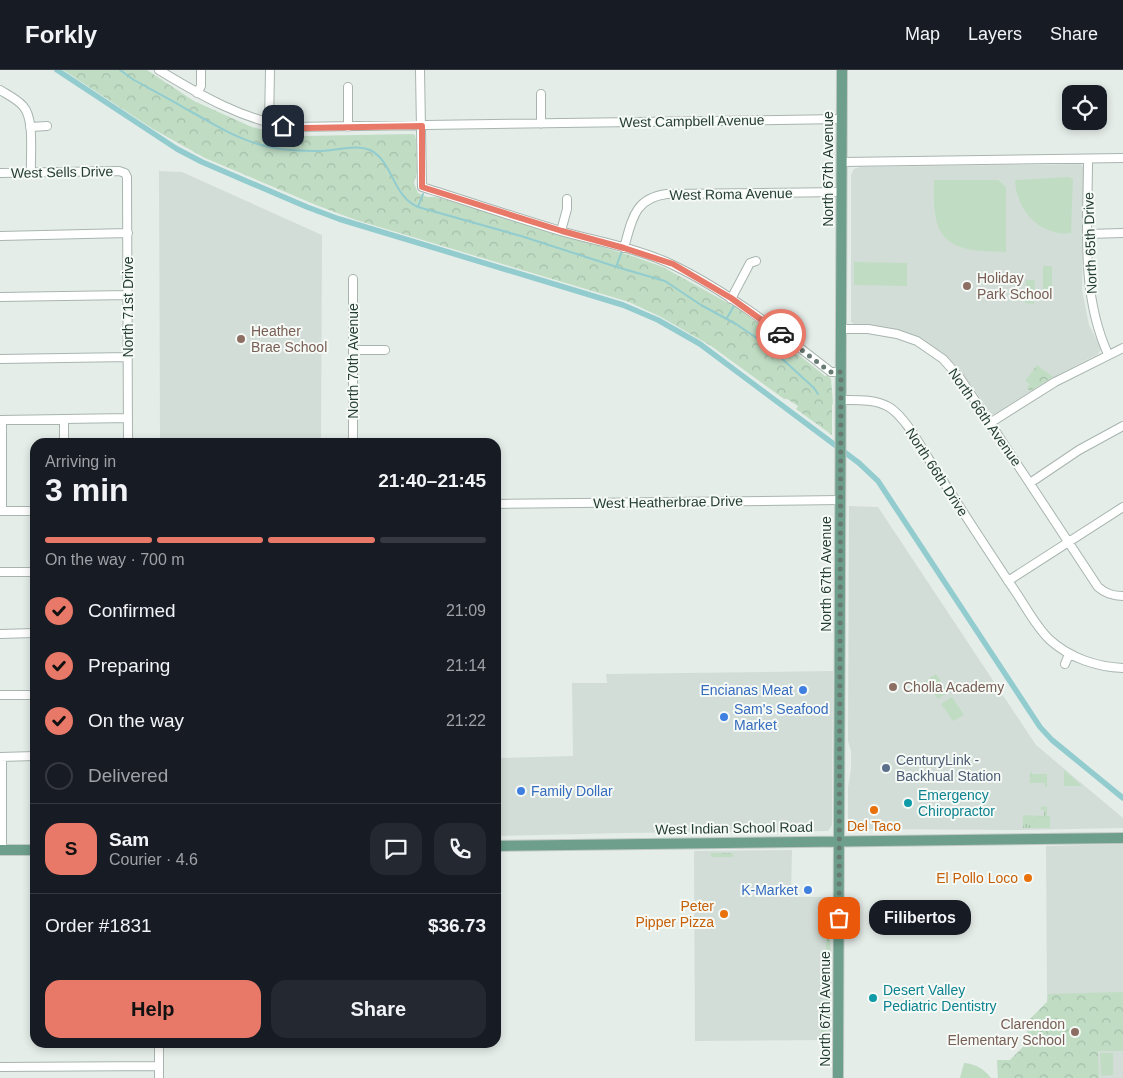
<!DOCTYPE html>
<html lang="en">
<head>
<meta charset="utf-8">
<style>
  body { margin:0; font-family:Arial,sans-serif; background:#242831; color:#f1f3f6; height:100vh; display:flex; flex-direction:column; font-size:19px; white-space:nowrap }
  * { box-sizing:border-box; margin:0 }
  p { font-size:16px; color:#9ea1a6 }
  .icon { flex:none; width:28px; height:28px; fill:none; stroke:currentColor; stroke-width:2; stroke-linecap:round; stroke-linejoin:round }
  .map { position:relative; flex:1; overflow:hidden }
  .details { position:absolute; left:30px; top:368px; width:471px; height:610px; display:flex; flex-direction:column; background:#171b24; border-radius:15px; box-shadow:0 2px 8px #0003 }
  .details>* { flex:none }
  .buttons { position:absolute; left:1062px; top:15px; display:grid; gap:10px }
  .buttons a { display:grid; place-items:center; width:45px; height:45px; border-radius:10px; background:#171b24; box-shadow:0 2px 8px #0003; font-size:25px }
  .pin { position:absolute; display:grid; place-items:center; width:42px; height:42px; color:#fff; margin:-21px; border-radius:10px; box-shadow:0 2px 8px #0006 }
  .courier { position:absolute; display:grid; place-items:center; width:50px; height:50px; margin:-25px; border:4px solid #e87868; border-radius:50%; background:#fff; color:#222; box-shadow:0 1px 6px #0007 }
  .bubble { position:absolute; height:35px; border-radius:15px; background:#171b24; box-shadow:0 2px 8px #0003; font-size:16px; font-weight:700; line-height:35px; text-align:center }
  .headline em { font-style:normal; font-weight:700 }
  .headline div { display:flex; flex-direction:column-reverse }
  .headline { display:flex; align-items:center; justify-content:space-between; height:85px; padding:0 15px }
  h1 { font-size:32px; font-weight:700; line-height:38px }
  .bar { display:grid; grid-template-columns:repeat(4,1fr); gap:8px 5px; align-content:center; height:60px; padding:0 15px }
  .bar i { height:6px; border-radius:4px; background:#363941 }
  .bar .selected { background:#e87868 }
  .bar p { grid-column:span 4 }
  .line { display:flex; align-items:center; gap:12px; padding:0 15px; border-top:1px solid #363941 }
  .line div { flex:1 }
  .round { display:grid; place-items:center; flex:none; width:52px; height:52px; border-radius:15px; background:#242831 }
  ol { padding:0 15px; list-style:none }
  li { display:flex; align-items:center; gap:15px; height:55px }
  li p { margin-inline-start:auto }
  li .icon { padding:5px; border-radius:50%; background:#e87868; color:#111; stroke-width:4 }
  li:last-child { color:#9ea1a6 }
  li i { width:28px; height:28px; border:2px solid #363941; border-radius:50% }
  .primary-button { display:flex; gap:10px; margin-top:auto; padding:10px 15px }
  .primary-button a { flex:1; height:58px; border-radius:15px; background:#e87868; color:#111; font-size:20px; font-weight:700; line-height:58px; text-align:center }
  .primary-button a+a { background:#242831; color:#f1f3f6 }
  header { display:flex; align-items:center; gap:30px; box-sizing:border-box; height:70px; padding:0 25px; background:#171b24; border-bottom:1px solid #363941 }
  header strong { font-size:24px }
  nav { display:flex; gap:28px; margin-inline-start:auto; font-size:18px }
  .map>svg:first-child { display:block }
</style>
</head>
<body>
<header>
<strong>Forkly</strong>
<nav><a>Map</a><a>Layers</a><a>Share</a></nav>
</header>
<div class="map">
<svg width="1123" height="1008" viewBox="0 0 1123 1008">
  <defs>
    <pattern id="grass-tufts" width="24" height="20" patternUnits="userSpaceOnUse" patternTransform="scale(1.25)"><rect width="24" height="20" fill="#c0ddc4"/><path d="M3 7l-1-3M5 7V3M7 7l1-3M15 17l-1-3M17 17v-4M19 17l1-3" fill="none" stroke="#a5bfa9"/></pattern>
    <pattern id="park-crowns" width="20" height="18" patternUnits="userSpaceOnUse" patternTransform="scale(1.25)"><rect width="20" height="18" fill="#c0ddc4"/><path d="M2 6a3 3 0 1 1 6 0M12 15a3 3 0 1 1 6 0" fill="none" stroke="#a5bfa9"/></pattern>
  </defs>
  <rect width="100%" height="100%" fill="#e5ede9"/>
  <path fill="#d3ddd7" d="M1081 94 1084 99 1082 220 1089 255 1100 276 1101 280 1098 284 1063 302 998 343 992 345 958 297 935 278 921 269 902 261 878 256 854 254 851 252V105L854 99 860 97Z
    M159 101 182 102 322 165 321 372H160Z
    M849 436 878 437 1036 675 1123 748V758L1024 760 851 759 848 754V717L851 699V681L848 671Z
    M833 601 832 755 828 761 623 763 499 766 500 688 573 686 572 613H607L606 604Z
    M1123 774V1008H998L997 990H1010L1028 972 1027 952 1047 932 1046 776Z
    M792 780 791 827H829L832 845 831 970 695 971 694 781Z"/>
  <path fill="url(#grass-tufts)" d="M1064 700 1082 716H1064Z
    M1030 702H1032V704H1047V717H1045V713H1030Z
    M1041 736 1047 737V746H1050V758H1023V745L1044 746V740H1041Z
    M711 783H733V787H711Z
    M826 862H830V933H825Z
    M825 941H830L829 960 821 963V954H823V949H821Z"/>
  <path fill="url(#park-crowns)" d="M63 0H147L194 31 252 57 275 63 302 66 412 64 415 65 416 70 417 102 414 113 418 123 427 127H436L485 141 635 187 663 197 737 238 769 261 825 306 828 305 831 309 833 333 832 335V365L796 339 798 336 787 329H784L711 276 661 247 629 232 356 150 316 135 205 88 153 59Z
    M1037 295 1053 307 1030 321 1027 318 1030 314 1025 311Z
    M1123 922V981H1098L1099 1008H998L997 990H1010L1028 972 1027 952 1047 932 1048 924Z"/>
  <path fill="#c0ddc4" d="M1068 107 1073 109 1071 163C1040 167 1016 140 1015 110Z
    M934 110H998L1006 117V182C981 181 945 183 937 153 933 139 934 124 934 110Z
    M854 192 907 193V216L854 215Z
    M1043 196H1052V220H1043Z
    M1026 210H1035L1034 234 1025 233Z
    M936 604 948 622 938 629 925 611Z
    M952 627 964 645 953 651 941 634Z
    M1100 983H1113V1005L1101 1006Z
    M964 993C976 994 984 999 991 1008H960Z"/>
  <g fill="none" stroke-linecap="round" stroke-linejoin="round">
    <path stroke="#92ccce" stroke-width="2" d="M120 0 134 10C152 20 170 29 188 40 216 55 242 73 275 78 289 81 306 81 321 81 336 81 355 74 370 80 393 91 392 126 418 137L521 166 620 198 665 211 701 235 736 254 767 275 814 318 818 324
      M418 137 423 124
      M616 197 622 181
      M727 248 735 234"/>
    <path stroke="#92ccce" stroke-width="5.5" d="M57 0 177 79 202 92 307 137 339 149 623 235 658 250 700 274 859 393 878 411 1040 657 1052 670 1123 728"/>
    <defs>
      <path id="minor" d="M159 0C200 25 243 50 291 57L842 49
        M420 0 422 117C470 132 517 148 564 162 600 172 640 179 673 195 729 222 782 264 831 302H841
        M348 17V57
        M0 20C8 25 17 29 23 36 35 49 30 85 31 103
        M197 23 201 16V0
        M541 24V54
        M269 54 270 0
        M30 57 47 56
        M1088 89C1088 154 1080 223 1108 284
        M842 92 1123 88
        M0 103 119 101 125 103 127 107 128 372
        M561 161 567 139V129
        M1088 164 1123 163
        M0 166 128 163
        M624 178C632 150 634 128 667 124L842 122
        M0 227 128 225
        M731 229 750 193 756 191
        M841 259H868L897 264 917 271 943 289 960 308 990 353 1098 517C1106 524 1113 526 1123 526
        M353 280H385
        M0 289 128 287
        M841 330C857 330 875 329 889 337 905 347 920 375 930 391 958 434 986 478 1015 521 1026 537 1036 557 1050 570 1070 588 1097 597 1123 598
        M0 350 128 348
        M990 353 1055 312 1123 278
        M64 372V350
        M353 372V209
        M1030 413 1079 380 1123 356
        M496 434 841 430
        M0 441H35
        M2 441V350
        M0 502H35
        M1008 511 1123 437
        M0 564 35 563
        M1065 594 1069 584
        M0 625H35
        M0 687 35 686
        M2 687V780
        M159 972V1008
        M0 997 159 996"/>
      <path id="major" d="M496 776 1123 768
        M0 780H35
        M838 1008 842 0"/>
    </defs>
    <use href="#minor" stroke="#a8b5af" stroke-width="10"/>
    <use href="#major" stroke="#c2c9c6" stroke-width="12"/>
    <use href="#minor" stroke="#fff" stroke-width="8"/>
    <use href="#major" stroke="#6d9f8c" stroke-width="10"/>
  </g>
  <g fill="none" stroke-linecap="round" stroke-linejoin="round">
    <path stroke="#687b73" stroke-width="5" stroke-dasharray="0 9" d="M781 264 830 302H841L839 848"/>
    <path stroke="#e87868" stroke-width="6" d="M283 56 305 58 422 56V117L562 161 624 178 673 194 731 228 781 264"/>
  </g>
  <g fill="#8d6e63" stroke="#f6faf7" stroke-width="2">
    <circle cx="967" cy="216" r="5"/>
    <circle cx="241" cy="269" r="5"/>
    <circle cx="893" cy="617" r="5"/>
    <circle cx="1075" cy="962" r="5"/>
  </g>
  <g fill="#3f7fe0" stroke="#f6faf7" stroke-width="2">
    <circle cx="803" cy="620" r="5"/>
    <circle cx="724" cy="647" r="5"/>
    <circle cx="521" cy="721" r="5"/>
    <circle cx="808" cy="820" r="5"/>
  </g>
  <circle fill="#5c6f8a" stroke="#f6faf7" stroke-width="2" cx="886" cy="698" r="5"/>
  <g fill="#0f9aa8" stroke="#f6faf7" stroke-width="2">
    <circle cx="908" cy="733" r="5"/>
    <circle cx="873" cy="928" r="5"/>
  </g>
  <g fill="#e8710a" stroke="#f6faf7" stroke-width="2">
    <circle cx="874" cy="740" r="5"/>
    <circle cx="1028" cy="808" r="5"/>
    <circle cx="724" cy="844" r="5"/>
  </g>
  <g text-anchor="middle" stroke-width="4" stroke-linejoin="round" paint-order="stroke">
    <g font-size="14" fill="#253e34" stroke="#f6faf7">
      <text transform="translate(692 51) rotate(-1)" y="5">West Campbell Avenue</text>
      <text transform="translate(828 99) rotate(-90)" y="5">North 67th Avenue</text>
      <text transform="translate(62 102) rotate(-1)" y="5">West Sells Drive</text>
      <text transform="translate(731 124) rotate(-1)" y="5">West Roma Avenue</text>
      <text transform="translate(1090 173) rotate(-92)" y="5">North 65th Drive</text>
      <text transform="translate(128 237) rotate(-90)" y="5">North 71st Drive</text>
      <text transform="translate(353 291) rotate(-90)" y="5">North 70th Avenue</text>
      <text transform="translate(985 347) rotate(55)" y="5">North 66th Avenue</text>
      <text transform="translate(937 402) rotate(57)" y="5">North 66th Drive</text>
      <text transform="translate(668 432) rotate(-1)" y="5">West Heatherbrae Drive</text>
      <text transform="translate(826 504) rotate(-90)" y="5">North 67th Avenue</text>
      <text transform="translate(734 758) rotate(-1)" y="5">West Indian School Road</text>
      <text transform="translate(825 939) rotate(-90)" y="5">North 67th Avenue</text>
    </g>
    <g font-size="14" fill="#785e54" stroke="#f6faf7" text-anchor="start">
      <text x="977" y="213">Holiday<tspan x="977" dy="16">Park School</tspan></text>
      <text x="251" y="266">Heather<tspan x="251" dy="16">Brae School</tspan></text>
      <text x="903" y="622">Cholla Academy</text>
      <text x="1065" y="959" text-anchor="end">Clarendon<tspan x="1065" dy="16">Elementary School</tspan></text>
    </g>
    <g font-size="14" fill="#366cbe" stroke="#f6faf7" text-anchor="end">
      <text x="793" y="625">Encianas Meat</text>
      <text x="734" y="644" text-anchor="start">Sam's Seafood<tspan x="734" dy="16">Market</tspan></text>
      <text x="531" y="726" text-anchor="start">Family Dollar</text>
      <text x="798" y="825">K-Market</text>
    </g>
    <g font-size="14" fill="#4e5e75" stroke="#f6faf7" text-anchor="start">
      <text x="896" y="695">CenturyLink -<tspan x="896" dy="16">Backhual Station</tspan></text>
    </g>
    <g font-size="14" fill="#0d838f" stroke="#f6faf7" text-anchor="start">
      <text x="918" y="730">Emergency<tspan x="918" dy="16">Chiropractor</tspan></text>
      <text x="883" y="925">Desert Valley<tspan x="883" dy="16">Pediatric Dentistry</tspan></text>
    </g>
    <g font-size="14" fill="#c56008" stroke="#f6faf7" text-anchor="end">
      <text x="874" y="761" text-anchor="middle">Del Taco</text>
      <text x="1018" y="813">El Pollo Loco</text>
      <text x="714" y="841">Peter<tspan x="714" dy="16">Pipper Pizza</tspan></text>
    </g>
  </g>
</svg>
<div class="buttons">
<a><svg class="icon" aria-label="locate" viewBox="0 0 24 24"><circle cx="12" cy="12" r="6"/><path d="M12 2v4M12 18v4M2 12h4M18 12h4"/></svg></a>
</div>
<div class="pin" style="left:839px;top:848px;background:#ea580c"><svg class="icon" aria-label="bag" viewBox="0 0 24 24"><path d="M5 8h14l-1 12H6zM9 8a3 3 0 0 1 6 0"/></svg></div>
<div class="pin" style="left:283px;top:56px;background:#1f2937"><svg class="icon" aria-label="home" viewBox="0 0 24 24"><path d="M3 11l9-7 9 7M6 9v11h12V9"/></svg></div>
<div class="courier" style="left:781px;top:264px"><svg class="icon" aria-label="car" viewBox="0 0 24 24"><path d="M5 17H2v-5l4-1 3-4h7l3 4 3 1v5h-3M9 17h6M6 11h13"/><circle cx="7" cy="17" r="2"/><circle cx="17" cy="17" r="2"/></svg></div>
<div class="bubble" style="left:869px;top:830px;width:102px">Filibertos</div>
<section class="details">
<div class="headline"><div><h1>3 min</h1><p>Arriving in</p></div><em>21:40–21:45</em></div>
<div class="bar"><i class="selected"></i><i class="selected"></i><i class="selected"></i><i></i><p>On the way · 700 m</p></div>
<ol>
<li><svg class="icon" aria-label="check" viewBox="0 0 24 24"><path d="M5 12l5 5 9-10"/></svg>Confirmed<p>21:09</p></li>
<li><svg class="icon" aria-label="check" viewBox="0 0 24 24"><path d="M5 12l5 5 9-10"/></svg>Preparing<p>21:14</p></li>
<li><svg class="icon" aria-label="check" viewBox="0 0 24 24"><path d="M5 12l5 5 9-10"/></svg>On the way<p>21:22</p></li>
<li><i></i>Delivered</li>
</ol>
<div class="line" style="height:90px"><b class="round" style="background:#e87868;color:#111">S</b><div><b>Sam</b><p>Courier · 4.6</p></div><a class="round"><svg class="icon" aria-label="chat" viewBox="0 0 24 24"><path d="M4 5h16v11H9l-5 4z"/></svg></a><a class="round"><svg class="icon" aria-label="phone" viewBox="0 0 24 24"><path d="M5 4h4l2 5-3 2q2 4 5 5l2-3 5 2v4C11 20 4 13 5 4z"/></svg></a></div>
<div class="line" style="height:65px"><div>Order #1831</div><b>$36.73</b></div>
<div class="primary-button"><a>Help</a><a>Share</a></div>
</section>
</div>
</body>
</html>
